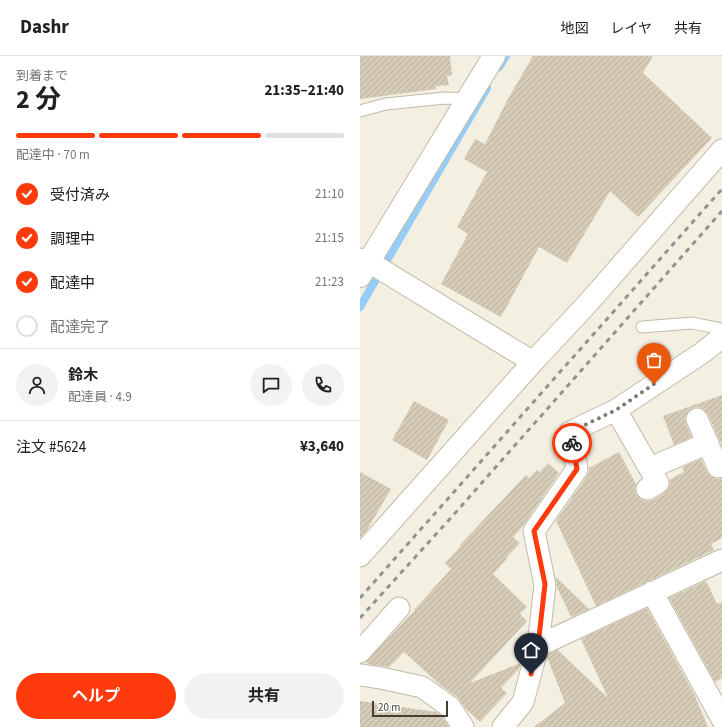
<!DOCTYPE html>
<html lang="ja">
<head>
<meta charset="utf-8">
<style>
  body { margin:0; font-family:"Source Sans 3","Noto Sans JP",sans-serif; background:#f2f2f2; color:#202124; height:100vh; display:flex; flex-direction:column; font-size:15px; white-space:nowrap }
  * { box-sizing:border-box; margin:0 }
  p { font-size:13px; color:#757577 }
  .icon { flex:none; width:22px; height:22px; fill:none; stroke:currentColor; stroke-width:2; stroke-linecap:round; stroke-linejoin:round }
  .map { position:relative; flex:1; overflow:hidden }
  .details { display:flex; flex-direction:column; background:#fff; width:360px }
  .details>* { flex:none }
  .scale { position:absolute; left:12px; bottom:10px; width:76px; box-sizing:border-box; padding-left:4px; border:2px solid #453e32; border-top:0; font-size:11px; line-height:14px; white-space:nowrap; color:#453e32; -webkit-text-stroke:3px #fff; paint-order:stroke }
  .pin { position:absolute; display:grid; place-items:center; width:34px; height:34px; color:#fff; margin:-41px -17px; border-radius:50% 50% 50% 0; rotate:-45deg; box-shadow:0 0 4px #0007 }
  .pin .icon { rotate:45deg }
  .courier { position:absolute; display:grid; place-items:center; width:40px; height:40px; margin:-20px; border:3px solid #ff3b0d; border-radius:50%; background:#fff; color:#222; box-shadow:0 1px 5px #0007 }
  .summary em { font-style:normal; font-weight:700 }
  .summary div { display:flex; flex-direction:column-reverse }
  .summary { display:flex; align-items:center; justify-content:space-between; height:68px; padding:0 16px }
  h1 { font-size:26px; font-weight:700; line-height:30px }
  .bar { display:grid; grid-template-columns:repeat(4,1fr); gap:6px 4px; align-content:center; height:48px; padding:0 16px }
  .bar i { height:5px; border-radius:3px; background:#e0e0e0 }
  .bar .on { background:#ff3b0d }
  .bar p { grid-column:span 4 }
  .line { display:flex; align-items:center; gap:10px; padding:0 16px; border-top:1px solid #e0e0e0 }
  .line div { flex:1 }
  .round { display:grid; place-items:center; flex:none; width:42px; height:42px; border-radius:21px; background:#f2f2f2 }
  ol { padding:0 16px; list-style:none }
  li { display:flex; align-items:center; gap:12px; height:44px }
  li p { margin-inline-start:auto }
  li .icon { padding:4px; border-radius:50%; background:#ff3b0d; color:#fff; stroke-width:4 }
  li:last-child { color:#757577 }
  li i { width:22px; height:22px; border:2px solid #e0e0e0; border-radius:50% }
  .primary-button { display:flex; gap:8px; margin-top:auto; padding:8px 16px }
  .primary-button a { flex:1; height:46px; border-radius:24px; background:#ff3b0d; color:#fff; font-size:16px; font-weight:700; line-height:46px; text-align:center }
  .primary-button a+a { background:#f2f2f2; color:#202124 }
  header { display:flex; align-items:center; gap:24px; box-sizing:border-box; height:56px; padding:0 20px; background:#fff; border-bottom:1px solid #e0e0e0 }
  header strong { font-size:19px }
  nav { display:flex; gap:22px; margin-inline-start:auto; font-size:14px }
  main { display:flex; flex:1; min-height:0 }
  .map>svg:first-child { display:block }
</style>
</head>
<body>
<header>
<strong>Dashr</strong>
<nav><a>地図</a><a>レイヤ</a><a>共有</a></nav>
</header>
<main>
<section class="details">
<div class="summary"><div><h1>2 分</h1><p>到着まで</p></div><em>21:35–21:40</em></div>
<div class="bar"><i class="on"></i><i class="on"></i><i class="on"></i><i></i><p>配達中 · 70 m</p></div>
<ol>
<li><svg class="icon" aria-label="check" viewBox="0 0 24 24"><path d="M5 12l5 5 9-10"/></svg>受付済み<p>21:10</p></li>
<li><svg class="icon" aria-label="check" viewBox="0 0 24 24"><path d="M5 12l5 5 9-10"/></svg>調理中<p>21:15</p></li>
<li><svg class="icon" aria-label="check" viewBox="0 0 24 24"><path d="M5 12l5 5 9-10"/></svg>配達中<p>21:23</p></li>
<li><i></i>配達完了</li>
</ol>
<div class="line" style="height:72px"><a class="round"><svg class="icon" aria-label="person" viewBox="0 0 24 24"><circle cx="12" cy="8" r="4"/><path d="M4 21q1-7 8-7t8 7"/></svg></a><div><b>鈴木</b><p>配達員 · 4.9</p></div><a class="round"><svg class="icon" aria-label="chat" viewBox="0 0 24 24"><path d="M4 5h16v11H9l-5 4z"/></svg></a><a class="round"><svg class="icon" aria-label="phone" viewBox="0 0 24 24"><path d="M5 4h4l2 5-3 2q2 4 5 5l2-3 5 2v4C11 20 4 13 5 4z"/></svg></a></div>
<div class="line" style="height:52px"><div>注文 #5624</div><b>¥3,640</b></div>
<div class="primary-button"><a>ヘルプ</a><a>共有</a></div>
</section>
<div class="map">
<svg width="362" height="671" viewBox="0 0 362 671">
  <defs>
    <pattern id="building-hatch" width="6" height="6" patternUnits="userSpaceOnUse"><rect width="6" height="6" fill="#d5cbb6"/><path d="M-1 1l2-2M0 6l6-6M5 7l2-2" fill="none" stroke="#b8af9d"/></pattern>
  </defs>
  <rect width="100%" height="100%" fill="#f3efe1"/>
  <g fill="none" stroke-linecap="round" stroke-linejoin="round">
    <path stroke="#95ccf8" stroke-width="8" d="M139 11 146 0
      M0 251 127 32"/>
  </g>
  <path fill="url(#building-hatch)" d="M0 0H90L92 19 87 20 89 29 76 30V33L0 43Z
    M173 0H293L283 17 352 82 278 161 250 135 207 207 179 191 141 261 81 228 108 178 97 171 127 116 104 103 115 83 125 88 149 41Z
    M362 339V390L348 358 344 353 338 351 332 352 328 356 325 361 326 368 332 381 314 389 303 360Z
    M54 345 89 364 67 404 32 384Z
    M259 396 276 428 275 433 276 438 280 443 286 445 293 444 304 437 308 433 310 428 309 424 324 416 322 411 341 403 347 416 351 420 356 423 362 422V482L351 488 354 494 236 550 196 465 227 420 229 416V412Z
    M188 407 199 417 163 470 153 481 160 487 146 502 147 503 133 518 167 551 160 558 167 565 110 627 161 607 159 613 141 632 147 637 120 666 106 653 97 641 79 628 44 596 29 611 8 608 6 606 55 554H54L91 513 85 507 101 490 100 489 166 419 169 422 177 414 180 416Z
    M0 416 31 433 7 474 0 482Z
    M196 521 229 553 211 561 197 531Z
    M346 525 357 548 362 546V622L355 626 309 542Z
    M287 552 334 638 348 671H174L205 647 187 601 188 598 198 594 248 642 221 583Z
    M0 645 76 656 81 659 89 671H0Z"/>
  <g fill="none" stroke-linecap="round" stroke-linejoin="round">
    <defs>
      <path id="service" d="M0 55 26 48 85 42 107 43
        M282 271 332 267 362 273"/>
      <path id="minor" d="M0 203 9 206 173 306
        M256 354 298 427 287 433
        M337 363 358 411
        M290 412 348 387
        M0 500 173 306 229 246 362 94
        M292 536 362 663
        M178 590 362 504
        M0 596 39 552
        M0 619 21 622 62 631 90 651 103 671
        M143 671 163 646 178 590 185 529 174 475 217 413 210 376 256 354 342 297 362 281"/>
      <path id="tertiary" d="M0 220 134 0"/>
    </defs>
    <use href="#service" stroke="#c2baa6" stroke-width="13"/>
    <use href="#minor" stroke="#c2baa6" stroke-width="23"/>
    <use href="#tertiary" stroke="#c2baa6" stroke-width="24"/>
    <use href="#service" stroke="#fff" stroke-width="11"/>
    <use href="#minor" stroke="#fff" stroke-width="21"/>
    <use href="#tertiary" stroke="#fff" stroke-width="22"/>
    <path stroke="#939393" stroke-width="3" stroke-dasharray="5 5" stroke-linecap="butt" d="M0 542 362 133
      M0 562 97 455 362 155"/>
  </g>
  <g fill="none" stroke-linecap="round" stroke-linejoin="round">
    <path stroke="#827c6f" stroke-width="4" stroke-dasharray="0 7.2" d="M212 387 210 376 256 354 294 328"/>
    <path stroke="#ff3b0d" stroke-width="5" d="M171 618 178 590 185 528 174 475 217 413 212 387"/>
  </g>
</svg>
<div class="scale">20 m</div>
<div class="pin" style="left:294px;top:328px;background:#ea580c"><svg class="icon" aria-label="bag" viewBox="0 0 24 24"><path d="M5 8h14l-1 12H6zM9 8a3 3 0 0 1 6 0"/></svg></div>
<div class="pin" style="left:171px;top:618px;background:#1f2937"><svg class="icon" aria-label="home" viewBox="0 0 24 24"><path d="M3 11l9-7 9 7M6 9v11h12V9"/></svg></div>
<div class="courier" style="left:212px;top:387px"><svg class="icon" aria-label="bike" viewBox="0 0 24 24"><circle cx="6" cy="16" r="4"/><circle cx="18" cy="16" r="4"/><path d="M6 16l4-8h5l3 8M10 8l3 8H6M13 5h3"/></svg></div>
</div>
</main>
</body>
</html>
